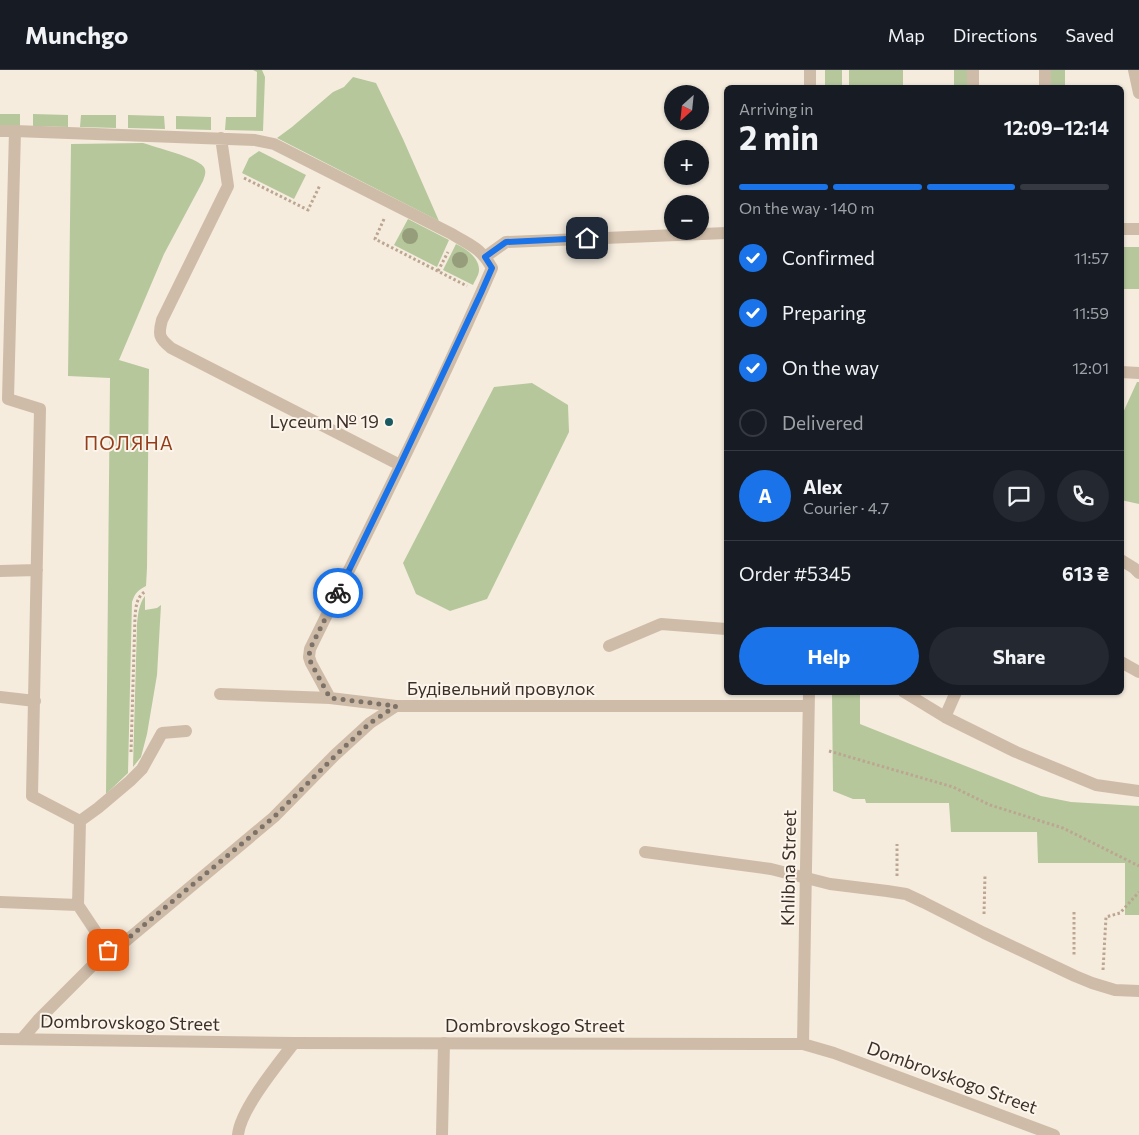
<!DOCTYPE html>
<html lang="en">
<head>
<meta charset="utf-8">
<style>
  body { margin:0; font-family:Commissioner,sans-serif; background:#242831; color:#f1f3f6; height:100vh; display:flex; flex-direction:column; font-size:19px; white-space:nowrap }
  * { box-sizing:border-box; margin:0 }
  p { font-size:16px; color:#9ea1a6 }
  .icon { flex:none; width:28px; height:28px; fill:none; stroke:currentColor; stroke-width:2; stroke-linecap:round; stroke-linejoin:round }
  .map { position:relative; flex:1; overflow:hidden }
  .drawer { position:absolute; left:724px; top:15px; width:400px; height:610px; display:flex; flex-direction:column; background:#171b24; border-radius:8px; box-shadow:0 1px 4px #0004 }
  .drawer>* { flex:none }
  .needle { width:32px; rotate:207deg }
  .fabs { position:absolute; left:664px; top:15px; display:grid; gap:10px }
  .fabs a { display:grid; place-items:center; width:45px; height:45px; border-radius:50%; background:#171b24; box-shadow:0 1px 4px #0004; font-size:25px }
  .pin { position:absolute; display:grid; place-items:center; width:42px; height:42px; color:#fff; margin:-21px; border-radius:10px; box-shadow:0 2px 8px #0006 }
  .courier { position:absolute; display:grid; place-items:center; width:50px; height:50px; margin:-25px; border:4px solid #1a73e8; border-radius:50%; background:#fff; color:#222; box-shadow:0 1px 6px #0007 }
  .headline em { font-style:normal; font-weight:700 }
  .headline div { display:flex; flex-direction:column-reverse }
  .headline { display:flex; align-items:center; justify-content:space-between; height:85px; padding:0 15px }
  h1 { font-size:32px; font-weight:700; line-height:38px }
  .bar { display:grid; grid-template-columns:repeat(4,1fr); gap:8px 5px; align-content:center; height:60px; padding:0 15px }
  .bar i { height:6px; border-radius:4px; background:#363941 }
  .bar .current { background:#1a73e8 }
  .bar p { grid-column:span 4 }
  .line { display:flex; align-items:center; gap:12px; padding:0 15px; border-top:1px solid #363941 }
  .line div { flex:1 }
  .round { display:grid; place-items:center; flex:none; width:52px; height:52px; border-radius:26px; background:#242831 }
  ol { padding:0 15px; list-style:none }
  li { display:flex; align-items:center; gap:15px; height:55px }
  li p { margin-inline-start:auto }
  li .icon { padding:5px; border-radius:50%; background:#1a73e8; color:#fff; stroke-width:4 }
  li:last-child { color:#9ea1a6 }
  li i { width:28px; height:28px; border:2px solid #363941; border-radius:50% }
  .button { display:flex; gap:10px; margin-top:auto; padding:10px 15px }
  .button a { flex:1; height:58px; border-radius:30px; background:#1a73e8; color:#fff; font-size:20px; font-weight:700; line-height:58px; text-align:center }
  .button a+a { background:#242831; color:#f1f3f6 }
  header { display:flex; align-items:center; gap:30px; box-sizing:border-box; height:70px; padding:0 25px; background:#171b24; border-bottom:1px solid #363941 }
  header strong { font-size:24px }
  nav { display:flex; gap:28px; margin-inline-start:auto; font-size:18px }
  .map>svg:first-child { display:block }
</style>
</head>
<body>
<header>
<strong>Munchgo</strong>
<nav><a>Map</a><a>Directions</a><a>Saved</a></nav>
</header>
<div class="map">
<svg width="1139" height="1065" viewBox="0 0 1139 1065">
  <rect width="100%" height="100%" fill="#f5ecde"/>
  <path fill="#b6c79c" d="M229 0H262L265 7 263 61 225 60 226 47H256L257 2 253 0Z
    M825 0H842V17H825Z
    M849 0H903V17H849Z
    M954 0H968V17H954Z
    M1051 0H1065V17H1051Z
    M353 7 376 13 403 69 439 151 277 68 292 57 333 22 344 17Z
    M0 44H20V56L0 55Z
    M33 44 68 45V57L33 56Z
    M81 45H116V58L80 57Z
    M128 45 164 46 165 59 128 58Z
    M176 46 211 47V60L176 59Z
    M143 73C155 77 197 88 203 96 207 101 205 105 203 111L164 184 119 290 149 299 147 498 146 516C138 520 135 523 132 532L128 703 106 724 110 308 68 306 71 74Z
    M259 81 306 105 294 129 242 103 249 88Z
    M408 149 449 170 437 197 394 175Z
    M456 174C466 179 479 187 479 200 479 205 475 210 473 215L443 200Z
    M1121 177H1139V219H1121Z
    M1137 312H1139V434L1121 430V347Z
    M532 313 568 335 569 362 487 529 450 541 416 524 403 493 494 317Z
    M145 526V540L157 538 161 535 157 605 147 664 141 687 133 697 137 554C138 544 139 534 145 526Z
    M832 623H860V654L1041 726 1071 732 1139 736V845H1125V793H1038L1037 762H951L949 733H866L865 729H853L833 721Z"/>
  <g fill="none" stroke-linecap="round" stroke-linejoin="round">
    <path stroke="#bca692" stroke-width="3" stroke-dasharray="2.5 2.5" stroke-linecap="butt" d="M244 108 308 140 320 115
      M384 149 375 169 467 216
      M438 201 448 182
      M829 681 953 717 990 735 1063 758 1139 796
      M131 682 135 547C136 537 136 527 146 521
      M897 806V774
      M1074 842V886
      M984 844 985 805
      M1103 900 1106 847 1120 843 1139 822"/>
    <path stroke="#cfbca8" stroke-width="12" d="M1134 0 1139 23
      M973 18V0
      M1045 18V0
      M0 61H15
      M221 68 228 116 162 250C158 265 159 268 171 278L400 395
      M1121 302 1139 303
      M1121 490 1134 498 1139 503
      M0 501 37 500
      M609 576 661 554 726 559
      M1121 592 1139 602
      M904 622 945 647 1016 682 1096 715 1139 721
      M220 624 330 628 396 636
      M0 627 35 631
      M945 647 956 622
      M80 751 32 726 40 339 8 329 15 61 255 70 274 74 452 164C471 176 480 177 492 198 436 327 372 453 310 579L309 587 311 593 330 628
      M645 782 771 799 830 814 887 821 906 824 923 832 984 863 1075 906 1092 913 1115 920 1139 921
      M0 832 78 835
      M108 880 78 835 80 751 98 738 130 711 142 699 162 663 186 661
      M442 1065 444 973"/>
    <path stroke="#cfbca8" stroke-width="12" d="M1121 159H1139
      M485 187 506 172 726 163
      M22 969 39 949 108 880 121 875 274 747 335 685 370 653 396 636H808
      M238 1065C240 1040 278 994 294 973"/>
    <path stroke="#cfbca8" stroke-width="12" d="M810 0V18
      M0 969 294 973 803 974 834 983 1054 1065
      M803 974 809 622"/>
  </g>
  <g fill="#959d7b">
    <circle cx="410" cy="166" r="8"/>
    <circle cx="460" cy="190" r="8"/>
  </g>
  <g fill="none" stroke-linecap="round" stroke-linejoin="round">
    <path stroke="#7d7268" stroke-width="5" stroke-dasharray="0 9" d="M108 880 120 875 274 747 336 685 370 653 396 636 330 628 311 593 309 587 310 579 338 523"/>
    <path stroke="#1a73e8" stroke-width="6" d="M338 523 400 395 481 223 492 198 485 187 506 172 587 168"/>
  </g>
  <circle fill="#195962" stroke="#fcf5ec" stroke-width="2" cx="389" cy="352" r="5"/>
  <g text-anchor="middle" stroke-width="4" stroke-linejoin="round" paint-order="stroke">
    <g font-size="18" fill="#3c3029" stroke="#fcf5ec" text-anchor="end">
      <text x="379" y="358">Lyceum № 19</text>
    </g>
    <g font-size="18" fill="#3c3029" stroke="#fcf5ec">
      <text x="501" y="625">Будівельний провулок</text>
      <text transform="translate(789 798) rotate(-89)" y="6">Khlibna Street</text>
      <text transform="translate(130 953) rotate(1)" y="6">Dombrovskogo Street</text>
      <text x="535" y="962">Dombrovskogo Street</text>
      <text transform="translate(952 1008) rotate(20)" y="6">Dombrovskogo Street</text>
    </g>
    <g font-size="19" letter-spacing="1" fill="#943d18" stroke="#fcf5ec">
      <text x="129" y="380">ПОЛЯНА</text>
    </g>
  </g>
</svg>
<div class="fabs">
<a><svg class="needle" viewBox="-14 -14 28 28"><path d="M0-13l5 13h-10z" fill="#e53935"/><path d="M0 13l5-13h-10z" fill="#9ea1a6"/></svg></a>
<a>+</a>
<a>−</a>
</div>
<div class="pin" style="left:108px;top:880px;background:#ea580c"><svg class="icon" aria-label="bag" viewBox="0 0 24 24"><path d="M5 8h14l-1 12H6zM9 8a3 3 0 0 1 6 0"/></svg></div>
<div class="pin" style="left:587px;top:168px;background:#1f2937"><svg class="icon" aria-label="home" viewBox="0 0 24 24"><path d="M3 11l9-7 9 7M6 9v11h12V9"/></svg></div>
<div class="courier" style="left:338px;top:523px"><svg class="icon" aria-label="bike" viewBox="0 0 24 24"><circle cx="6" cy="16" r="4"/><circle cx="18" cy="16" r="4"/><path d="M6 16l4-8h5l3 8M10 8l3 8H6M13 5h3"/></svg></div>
<section class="drawer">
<div class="headline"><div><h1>2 min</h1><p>Arriving in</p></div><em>12:09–12:14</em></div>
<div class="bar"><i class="current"></i><i class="current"></i><i class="current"></i><i></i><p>On the way · 140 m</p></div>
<ol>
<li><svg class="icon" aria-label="check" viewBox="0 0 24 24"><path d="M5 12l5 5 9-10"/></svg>Confirmed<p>11:57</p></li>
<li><svg class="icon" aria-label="check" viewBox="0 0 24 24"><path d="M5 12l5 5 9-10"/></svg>Preparing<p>11:59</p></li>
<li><svg class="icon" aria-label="check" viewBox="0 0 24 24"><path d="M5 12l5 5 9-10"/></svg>On the way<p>12:01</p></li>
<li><i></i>Delivered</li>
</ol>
<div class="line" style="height:90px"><b class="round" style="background:#1a73e8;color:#fff">A</b><div><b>Alex</b><p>Courier · 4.7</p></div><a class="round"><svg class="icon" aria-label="chat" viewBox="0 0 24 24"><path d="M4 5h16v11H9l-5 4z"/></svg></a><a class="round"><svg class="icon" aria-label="phone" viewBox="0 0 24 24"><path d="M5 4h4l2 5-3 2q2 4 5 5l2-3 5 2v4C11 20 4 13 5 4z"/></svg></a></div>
<div class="line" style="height:65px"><div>Order #5345</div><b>613 ₴</b></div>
<div class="button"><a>Help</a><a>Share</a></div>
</section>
</div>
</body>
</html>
